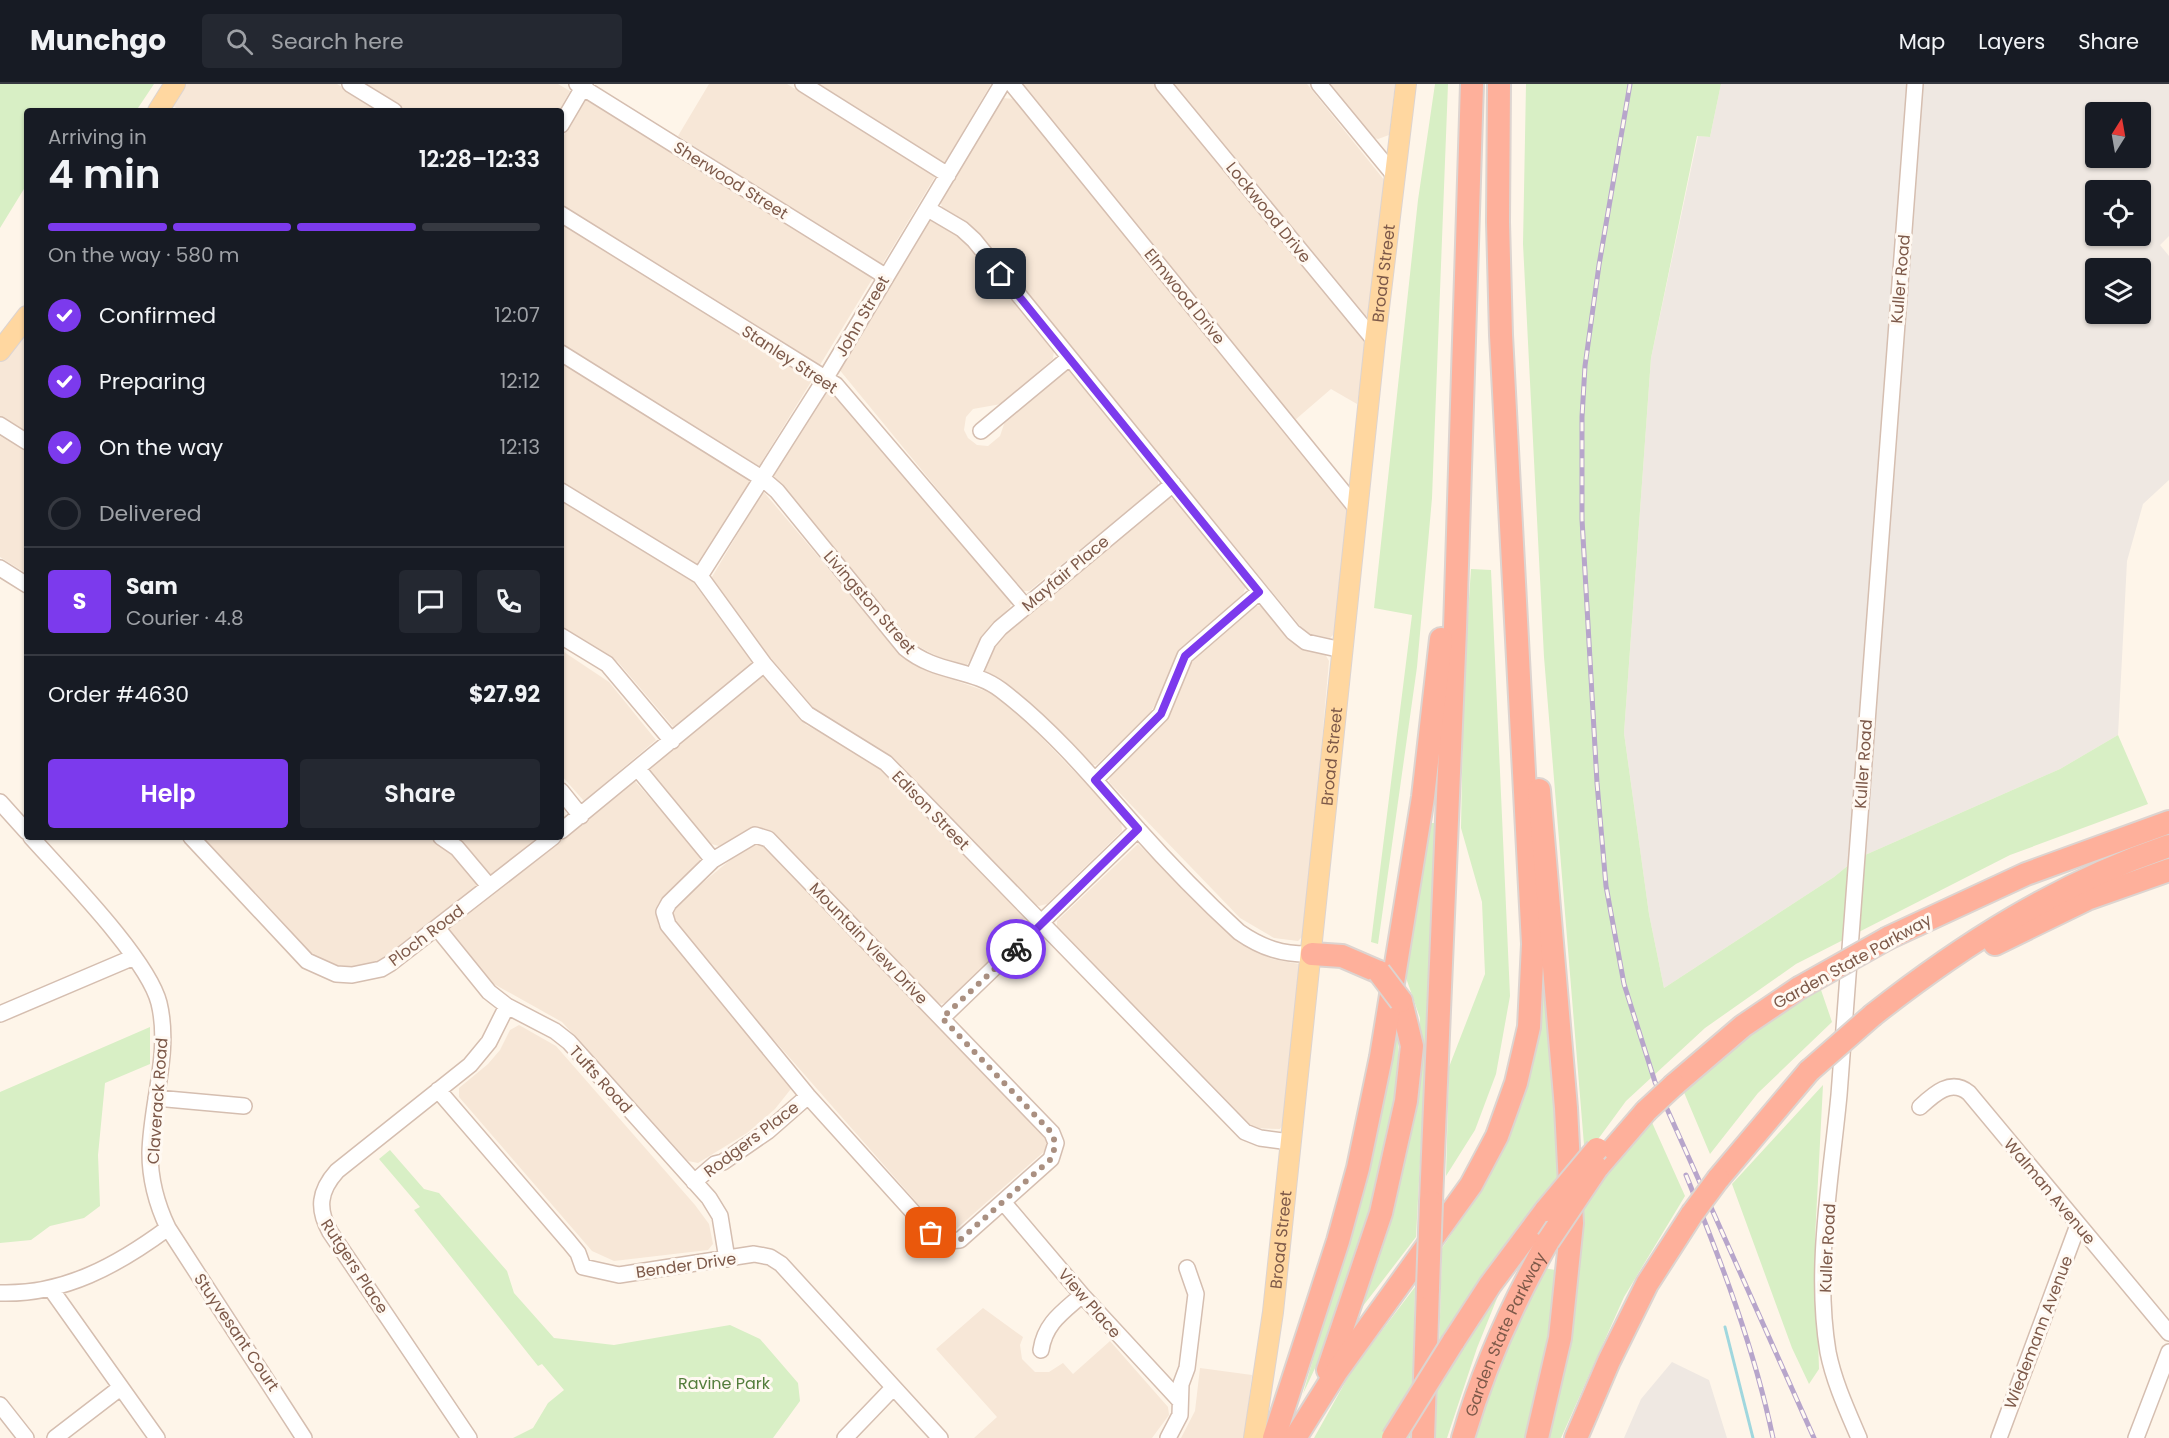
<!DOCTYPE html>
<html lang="en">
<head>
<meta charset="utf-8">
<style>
  body { margin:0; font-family:Poppins,sans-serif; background:#242831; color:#f1f3f6; height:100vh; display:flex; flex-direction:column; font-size:22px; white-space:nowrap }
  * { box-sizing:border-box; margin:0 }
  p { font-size:20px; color:#9ea1a6 }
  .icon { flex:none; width:33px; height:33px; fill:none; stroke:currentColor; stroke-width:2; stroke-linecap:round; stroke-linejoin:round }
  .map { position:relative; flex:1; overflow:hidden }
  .panel { position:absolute; left:24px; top:24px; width:540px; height:732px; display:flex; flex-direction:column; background:#171b24; border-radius:6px; box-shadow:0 2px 4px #0004 }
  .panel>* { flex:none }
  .needle { width:39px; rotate:11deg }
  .tools { position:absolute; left:2085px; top:18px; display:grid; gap:12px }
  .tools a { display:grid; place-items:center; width:66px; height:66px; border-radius:6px; background:#171b24; box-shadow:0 2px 4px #0004; font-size:30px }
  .pin { position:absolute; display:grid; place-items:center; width:51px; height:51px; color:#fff; margin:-26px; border-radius:12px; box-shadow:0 3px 9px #0006 }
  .courier { position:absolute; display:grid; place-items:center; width:60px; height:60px; margin:-30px; border:4px solid #7c3aed; border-radius:50%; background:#fff; color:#222; box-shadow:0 2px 8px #0007 }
  .overview em { font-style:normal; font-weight:600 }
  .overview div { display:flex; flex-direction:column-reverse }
  .overview { display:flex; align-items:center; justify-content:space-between; height:102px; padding:0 24px }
  h1 { font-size:39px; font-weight:600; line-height:45px }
  .bar { display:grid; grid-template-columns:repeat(4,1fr); gap:9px 6px; align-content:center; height:72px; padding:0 24px }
  .bar i { height:8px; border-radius:4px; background:#363941 }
  .bar .current { background:#7c3aed }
  .bar p { grid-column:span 4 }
  .line { display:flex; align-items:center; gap:15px; padding:0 24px; border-top:2px solid #363941 }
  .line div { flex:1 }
  .round { display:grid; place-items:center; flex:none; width:63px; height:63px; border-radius:6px; background:#242831 }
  ol { padding:0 24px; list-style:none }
  li { display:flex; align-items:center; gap:18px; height:66px }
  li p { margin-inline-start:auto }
  li .icon { padding:6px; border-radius:50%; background:#7c3aed; color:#fff; stroke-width:4 }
  li:last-child { color:#9ea1a6 }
  li i { width:33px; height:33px; border:3px solid #363941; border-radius:50% }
  .primary-button { display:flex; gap:12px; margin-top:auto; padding:12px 24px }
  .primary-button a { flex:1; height:69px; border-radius:6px; background:#7c3aed; color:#fff; font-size:24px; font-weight:600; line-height:69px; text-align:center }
  .primary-button a+a { background:#242831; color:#f1f3f6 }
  header { display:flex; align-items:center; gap:36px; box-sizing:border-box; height:84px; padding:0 30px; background:#171b24; border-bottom:2px solid #363941 }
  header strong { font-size:28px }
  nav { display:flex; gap:33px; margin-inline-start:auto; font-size:21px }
  .search { width:420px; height:54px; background:#242831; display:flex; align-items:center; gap:15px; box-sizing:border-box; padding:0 21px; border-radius:6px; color:#9ea1a6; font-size:22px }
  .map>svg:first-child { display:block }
</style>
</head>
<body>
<header>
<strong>Munchgo</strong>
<div class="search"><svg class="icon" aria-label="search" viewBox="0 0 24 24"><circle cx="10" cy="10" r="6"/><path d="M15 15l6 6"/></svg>Search here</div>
<nav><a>Map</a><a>Layers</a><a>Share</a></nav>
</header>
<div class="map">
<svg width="2169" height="1354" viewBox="0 0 2169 1354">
  <rect width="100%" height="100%" fill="#fef5e9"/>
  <path fill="#f7e7d7" d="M184 0H337L381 27H182L171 21Z
    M361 0H558L570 7 559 27H406Z
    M709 0H787L936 91 882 181 678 52Z
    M813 0H991L943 82Z
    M1020 0H1155L1367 258 1357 320 1331 305 1295 336Z
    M1173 0H1307L1385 97 1371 231 1364 233Z
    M1327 0H1395L1389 51 1378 55 1371 53Z
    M1002 14 1015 15 1348 424 1335 549 1330 554 1306 549 969 139 942 123 940 116Z
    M586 16 874 192 820 281 561 121V56Z
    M930 136 958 150 1054 266 1053 275 1001 320 973 325 966 333 964 346 968 354 977 361 988 362 1000 352 1005 337 1067 284 1158 393V402L1029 507H1021L838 284Z
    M561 138 814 293 759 382 561 260Z
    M27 242V350L0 333V276Z
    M561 278 752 397 699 482 561 398Z
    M829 299 1011 519 1010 523 987 548 967 581 948 578 910 558 772 391Z
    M0 352 27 368V490L0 473Z
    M763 407 891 559 922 585 994 610 1017 628 1121 736 1122 747 1047 820 1039 822 1031 819 891 673 811 627 709 498Z
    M1169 414 1178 416 1246 502 1243 510 1179 569 1161 611 1147 634 1096 681H1092L1011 605 985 587V583L999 555Z
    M561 417 693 498 753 579 674 644 618 578 561 542Z
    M1254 522H1262L1296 561 1325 570 1329 577 1305 850 1298 857 1274 854 1240 834 1109 698 1111 690 1163 639 1189 579 1202 562Z
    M561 566 609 598 656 656 584 717 561 691Z
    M761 591H765L806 641 872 675 1025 832 1024 844 949 918 941 920 935 917 777 756 750 746 719 762 711 760 647 684Z
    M633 695 698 768 700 774V780L658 820V841L794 1001 775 1025 747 1049 698 1079 688 1077 562 938 485 895 447 846Z
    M198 753H436L452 763 481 800 380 879 345 886 318 879Z
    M452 753H540L490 793Z
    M752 758 765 762 1049 1053 1047 1065 954 1147 940 1145 673 841 671 829 677 820Z
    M1138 760 1242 860 1272 875 1299 880 1284 1039 1280 1045 1252 1044 1057 844V837Z
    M519 941 556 962 695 1121 709 1140 713 1160 708 1166 614 1177 592 1167 459 1013V1004L488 980 500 966 510 946Z
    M983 1224 1023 1253 1020 1261 1022 1275 1035 1288H1049L1063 1279 1073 1290 1110 1257 1168 1323 1169 1331 1152 1354H974L997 1333 936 1265Z
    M1200 1284 1252 1291 1244 1354H1181L1195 1327Z"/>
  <path fill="#efe8e2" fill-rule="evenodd" d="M1721 0H2169V152L2160 161 2169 172V396L2143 420 2127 477 2118 651 2060 685 1856 775 1834 793 1664 904 1649 830 1624 649 1651 274 1698 52 1710 53ZM2096 28H2140V74H2096ZM2096 106H2140V152H2096ZM2096 184H2140V230H2096Z
    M1672 1278 1709 1296 1727 1354H1624L1641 1315Z"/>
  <path fill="#d8efc5" d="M0 0H154L136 27H27V100L0 144Z
    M1435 0H1448L1432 414 1417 583 1378 860 1371 858 1412 531 1374 524 1418 116Z
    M1526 0H1721L1710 53 1697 52 1651 274 1624 649 1649 830 1664 904 1834 793 1856 775 2060 685 2118 651 2148 720 2010 771 1796 880 1705 944 1626 1017 1585 1073 1544 573 1523 160Z
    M1471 485 1491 486 1510 912 1496 990 1475 1046 1446 1092 1449 983 1485 890 1482 818 1461 744 1464 588Z
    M1428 739H1438L1416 1153 1353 1235 1419 977 1420 934 1405 891Z
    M1545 886 1565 1090 1439 1268 1442 1164 1488 1096 1522 1020 1536 967Z
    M1820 903 1832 938 1758 1009 1710 1070 1683 1006 1731 965Z
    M1398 927 1399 1013 1374 1128 1343 1224 1303 1310 1339 1185Z
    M150 943V980L105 999 98 1071 100 1122 84 1134 50 1142 31 1156 0 1159V1008Z
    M1823 1001 1815 1154 1819 1285 1809 1300 1792 1264 1732 1100Z
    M1650 1034 1685 1112 1624 1213 1561 1354H1543L1579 1125Z
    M390 1066 424 1105 439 1109 507 1187 514 1209 554 1254 614 1261 730 1241 760 1255 798 1299 800 1317 773 1354H513L533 1344 548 1319 564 1306 542 1280 538 1282 414 1126 420 1123 379 1075Z
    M1543 1184 1562 1187 1555 1233 1527 1354H1473L1499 1277Z
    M1504 1197 1477 1264 1447 1354H1432L1434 1301Z
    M1415 1203 1412 1354H1314L1352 1286Z"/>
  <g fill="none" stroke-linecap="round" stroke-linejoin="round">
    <path stroke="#a0d7de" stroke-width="3" d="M1725 1243 1753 1354"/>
    <defs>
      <path id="minor" d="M350 0 394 27
        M577 0 885 192
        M803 0 948 91
        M1012 0 1357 425
        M1163 0 1375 257
        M1319 0 1394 91
        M561 41 585 0
        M928 125 962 145 974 156 1293 548 1306 558 1342 566
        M561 130 836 301 1025 522
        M561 269 763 395 777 407 905 564C936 590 972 584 1001 606 1051 644 1094 695 1136 743 1168 779 1203 815 1239 848 1262 864 1283 871 1312 870
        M0 341 27 358
        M981 347 1069 274
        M561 407 700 492 764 580 807 630 886 679 1245 1048 1260 1054 1290 1058
        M0 484 27 501
        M700 492 825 295 1002 0
        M561 552 607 580 672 657
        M973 592 988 558 1000 544 1173 400
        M638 685 713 776
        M1095 696 1161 630 1185 572 1259 508
        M561 707 581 732
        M0 718 27 748
        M561 747 764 580
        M755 751 768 755 1052 1049 1056 1059 1051 1075 960 1156 947 1157 931 1148 808 1012 668 841 664 828 669 819 713 776Z
        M31 753C64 790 148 875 159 919 171 968 151 1019 150 1069 150 1094 157 1121 168 1144L304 1354
        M191 753 307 877 336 890 352 891 381 885 391 879 553 753
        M441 753 457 764 489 802
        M438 845 489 908 507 922 555 947 569 958 709 1114 720 1132 727 1175
        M0 930 134 873
        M942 934 1138 745
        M438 1006 569 1158 578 1169 583 1183 619 1191 754 1170 770 1173 781 1180 940 1354
        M156 1014 244 1022
        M1920 1023C1934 1010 1951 994 1969 1009L2169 1249
        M694 1098 715 1080 723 1078 768 1047 808 1012
        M1004 1119 1082 1211 1180 1317
        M51 1205 157 1354
        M0 1209C64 1211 118 1181 168 1144
        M1041 1266C1045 1239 1063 1228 1082 1211
        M0 1321 26 1354
        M55 1354 120 1304
        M469 1354 330 1148C317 1125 319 1107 337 1087L470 981 489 958 507 922
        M845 1354 893 1304
        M1168 1354 1180 1331 1181 1300 1187 1284 1196 1210 1187 1184
        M1859 1354C1847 1326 1834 1298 1828 1268 1814 1184 1831 1095 1839 1011L1915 0
        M1999 1354 2078 1141
        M2136 1354 2169 1268"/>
      <g id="major">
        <path d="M158 27 175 0"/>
        <path d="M0 267 27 232"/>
        <path id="s1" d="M1254 1354 1273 1228 1375 257 1406 0"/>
      </g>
      <g id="highway">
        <path d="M1888 854 2026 790 2169 738"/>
        <path d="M1995 860 2087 815 2169 786"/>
        <path d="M1312 870 1342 872 1379 888"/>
        <path d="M1873 931C1963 860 2059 799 2169 762"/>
        <path d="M1674 1001 1743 942 1799 904"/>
        <path d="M1597 1084 1646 1027"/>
        <path d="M1718 1095 1809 987"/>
        <path d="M1431 1118 1455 545 1472 0"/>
        <path d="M1453 1258 1490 1201 1546 1126"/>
        <path d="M1328 1286 1381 1129 1406 1017 1412 962 1401 917"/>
        <path d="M1274 1354 1338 1157 1358 1084 1381 973 1423 713 1441 555"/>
        <path d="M1295 1354 1337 1287 1471 1101 1497 1052 1516 999 1529 943 1533 860 1501 251 1498 138 1499 0"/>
        <path d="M1423 1354 1428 1204"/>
        <path id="s2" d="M1463 1354C1483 1285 1512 1220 1548 1157"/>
        <path d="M1537 1354 1560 1254 1572 1139 1566 1024 1539 706"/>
        <path d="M1576 1354 1609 1277 1647 1200 1692 1130"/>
      </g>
    </defs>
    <use href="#minor" stroke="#d5beb0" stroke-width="18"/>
    <use href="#major" stroke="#ddd4d0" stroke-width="22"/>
    <use href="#highway" stroke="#ddd4d0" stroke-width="26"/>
    <use href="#minor" stroke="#fff" stroke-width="15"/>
    <use href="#major" stroke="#ffd7a0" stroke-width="20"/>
    <use href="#highway" stroke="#feb09b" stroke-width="22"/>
    <defs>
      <path id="rail" d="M1630 0 1599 181 1585 282 1582 333V435L1597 699 1606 802 1624 900 1655 998 1814 1354
        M1686 1091C1721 1177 1754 1263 1773 1354"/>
    </defs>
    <use href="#rail" stroke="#b7a5cb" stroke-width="5"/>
    <use href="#rail" stroke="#fff9f2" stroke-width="3" stroke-dasharray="9" stroke-linecap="butt"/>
    <defs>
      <path id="highway-bridge" d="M1379 888 1401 917
        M1799 904 1888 854
        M1809 987 1873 931
        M1646 1027 1674 1001
        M1546 1126 1597 1065
        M1692 1130 1718 1095
        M1548 1157 1597 1084
        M1428 1204 1431 1118
        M1393 1354 1453 1258"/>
    </defs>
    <use href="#highway-bridge" stroke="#ddd4d0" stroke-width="26" stroke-linecap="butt"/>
    <use href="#highway-bridge" stroke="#feb09b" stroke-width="22"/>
  </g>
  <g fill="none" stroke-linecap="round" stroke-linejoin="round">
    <path stroke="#aa9081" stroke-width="6" stroke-dasharray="0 10.8" d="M931 1149 948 1157 960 1156 1051 1075C1055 1065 1056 1059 1052 1049L942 934 1016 865"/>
    <path stroke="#7c3aed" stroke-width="8" d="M1001 190 1259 508 1185 572 1161 630 1095 696 1138 745 1016 865"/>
  </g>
  <g text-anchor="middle" stroke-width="6" stroke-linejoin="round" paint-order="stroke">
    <g font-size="16" fill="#7d5949" stroke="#fff9f2">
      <text transform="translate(731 96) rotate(32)" y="6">Sherwood Street</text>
      <text transform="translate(1269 128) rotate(51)" y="6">Lockwood Drive</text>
      <text dy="6" stroke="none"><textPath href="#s1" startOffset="1172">Broad Street</textPath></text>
      <text transform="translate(1900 195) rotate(-85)" y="6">Kuller Road</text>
      <text transform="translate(1185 212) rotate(51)" y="6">Elmwood Drive</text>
      <text transform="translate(862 232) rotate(-60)" y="6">John Street</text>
      <text transform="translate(790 275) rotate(33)" y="6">Stanley Street</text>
      <text transform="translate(1065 489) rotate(-40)" y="6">Mayfair Place</text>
      <text transform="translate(870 518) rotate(49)" y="6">Livingston Street</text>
      <text dy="6" stroke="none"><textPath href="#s1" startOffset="686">Broad Street</textPath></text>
      <text transform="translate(1863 680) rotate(-86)" y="6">Kuller Road</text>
      <text transform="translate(931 726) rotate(46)" y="6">Edison Street</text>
      <text transform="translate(426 851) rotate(-37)" y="6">Ploch Road</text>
      <text transform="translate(869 859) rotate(46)" y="6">Mountain View Drive</text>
      <text transform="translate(1852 877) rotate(-29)" y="6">Garden State Parkway</text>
      <text transform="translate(601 995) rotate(48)" y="6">Tufts Road</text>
      <text transform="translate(157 1017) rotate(-86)" y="6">Claverack Road</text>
      <text transform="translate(751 1055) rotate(-37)" y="6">Rodgers Place</text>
      <text transform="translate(2050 1107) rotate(50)" y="6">Walman Avenue</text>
      <text dy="6" stroke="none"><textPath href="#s1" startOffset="200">Broad Street</textPath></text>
      <text transform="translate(1827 1164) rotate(-87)" y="6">Kuller Road</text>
      <text transform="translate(686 1181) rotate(-8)" y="6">Bender Drive</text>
      <text transform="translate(355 1182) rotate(57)" y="6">Rutgers Place</text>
      <text transform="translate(1090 1219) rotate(49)" y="6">View Place</text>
      <text transform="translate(237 1248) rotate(56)" y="6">Stuyvesant Court</text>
      <text transform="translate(2038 1248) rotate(-69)" y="6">Wiedemann Avenue</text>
      <text dy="6" stroke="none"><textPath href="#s2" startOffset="112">Garden State Parkway</textPath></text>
    </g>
    <g font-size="16" fill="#537d3c" stroke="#fff9f2">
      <text x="724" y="1305">Ravine Park</text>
    </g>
  </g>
</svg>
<div class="tools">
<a><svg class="needle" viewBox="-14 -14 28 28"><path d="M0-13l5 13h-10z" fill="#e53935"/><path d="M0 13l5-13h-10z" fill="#9ea1a6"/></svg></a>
<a><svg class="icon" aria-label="locate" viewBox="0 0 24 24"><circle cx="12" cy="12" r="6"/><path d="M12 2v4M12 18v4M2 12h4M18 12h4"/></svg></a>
<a><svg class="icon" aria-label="layers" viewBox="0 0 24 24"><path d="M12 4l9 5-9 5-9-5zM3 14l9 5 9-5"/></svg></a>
</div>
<div class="pin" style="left:931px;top:1149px;background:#ea580c"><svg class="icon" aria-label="bag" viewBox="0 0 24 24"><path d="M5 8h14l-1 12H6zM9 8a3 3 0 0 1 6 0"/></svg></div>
<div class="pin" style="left:1001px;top:190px;background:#1f2937"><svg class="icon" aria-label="home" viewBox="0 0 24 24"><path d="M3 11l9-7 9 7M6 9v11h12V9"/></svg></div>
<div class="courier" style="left:1016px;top:865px"><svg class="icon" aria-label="bike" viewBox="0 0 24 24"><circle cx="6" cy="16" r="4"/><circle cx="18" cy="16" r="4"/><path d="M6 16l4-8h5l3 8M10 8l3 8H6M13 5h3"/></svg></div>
<section class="panel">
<div class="overview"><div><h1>4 min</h1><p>Arriving in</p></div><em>12:28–12:33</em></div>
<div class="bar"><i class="current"></i><i class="current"></i><i class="current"></i><i></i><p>On the way · 580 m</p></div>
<ol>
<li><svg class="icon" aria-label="check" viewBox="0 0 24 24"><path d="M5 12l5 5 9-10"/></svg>Confirmed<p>12:07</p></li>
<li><svg class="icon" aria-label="check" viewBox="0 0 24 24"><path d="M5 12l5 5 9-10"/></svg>Preparing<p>12:12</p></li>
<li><svg class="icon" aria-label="check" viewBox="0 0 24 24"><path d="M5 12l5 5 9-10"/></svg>On the way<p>12:13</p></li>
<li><i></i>Delivered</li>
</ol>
<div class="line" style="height:108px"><b class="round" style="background:#7c3aed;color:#fff">S</b><div><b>Sam</b><p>Courier · 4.8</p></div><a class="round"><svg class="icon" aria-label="chat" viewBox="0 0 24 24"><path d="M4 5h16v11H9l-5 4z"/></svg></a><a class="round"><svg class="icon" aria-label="phone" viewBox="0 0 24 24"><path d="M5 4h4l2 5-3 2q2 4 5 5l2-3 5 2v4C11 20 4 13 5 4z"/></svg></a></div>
<div class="line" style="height:78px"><div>Order #4630</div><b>$27.92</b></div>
<div class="primary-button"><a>Help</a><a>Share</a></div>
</section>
</div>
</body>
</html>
